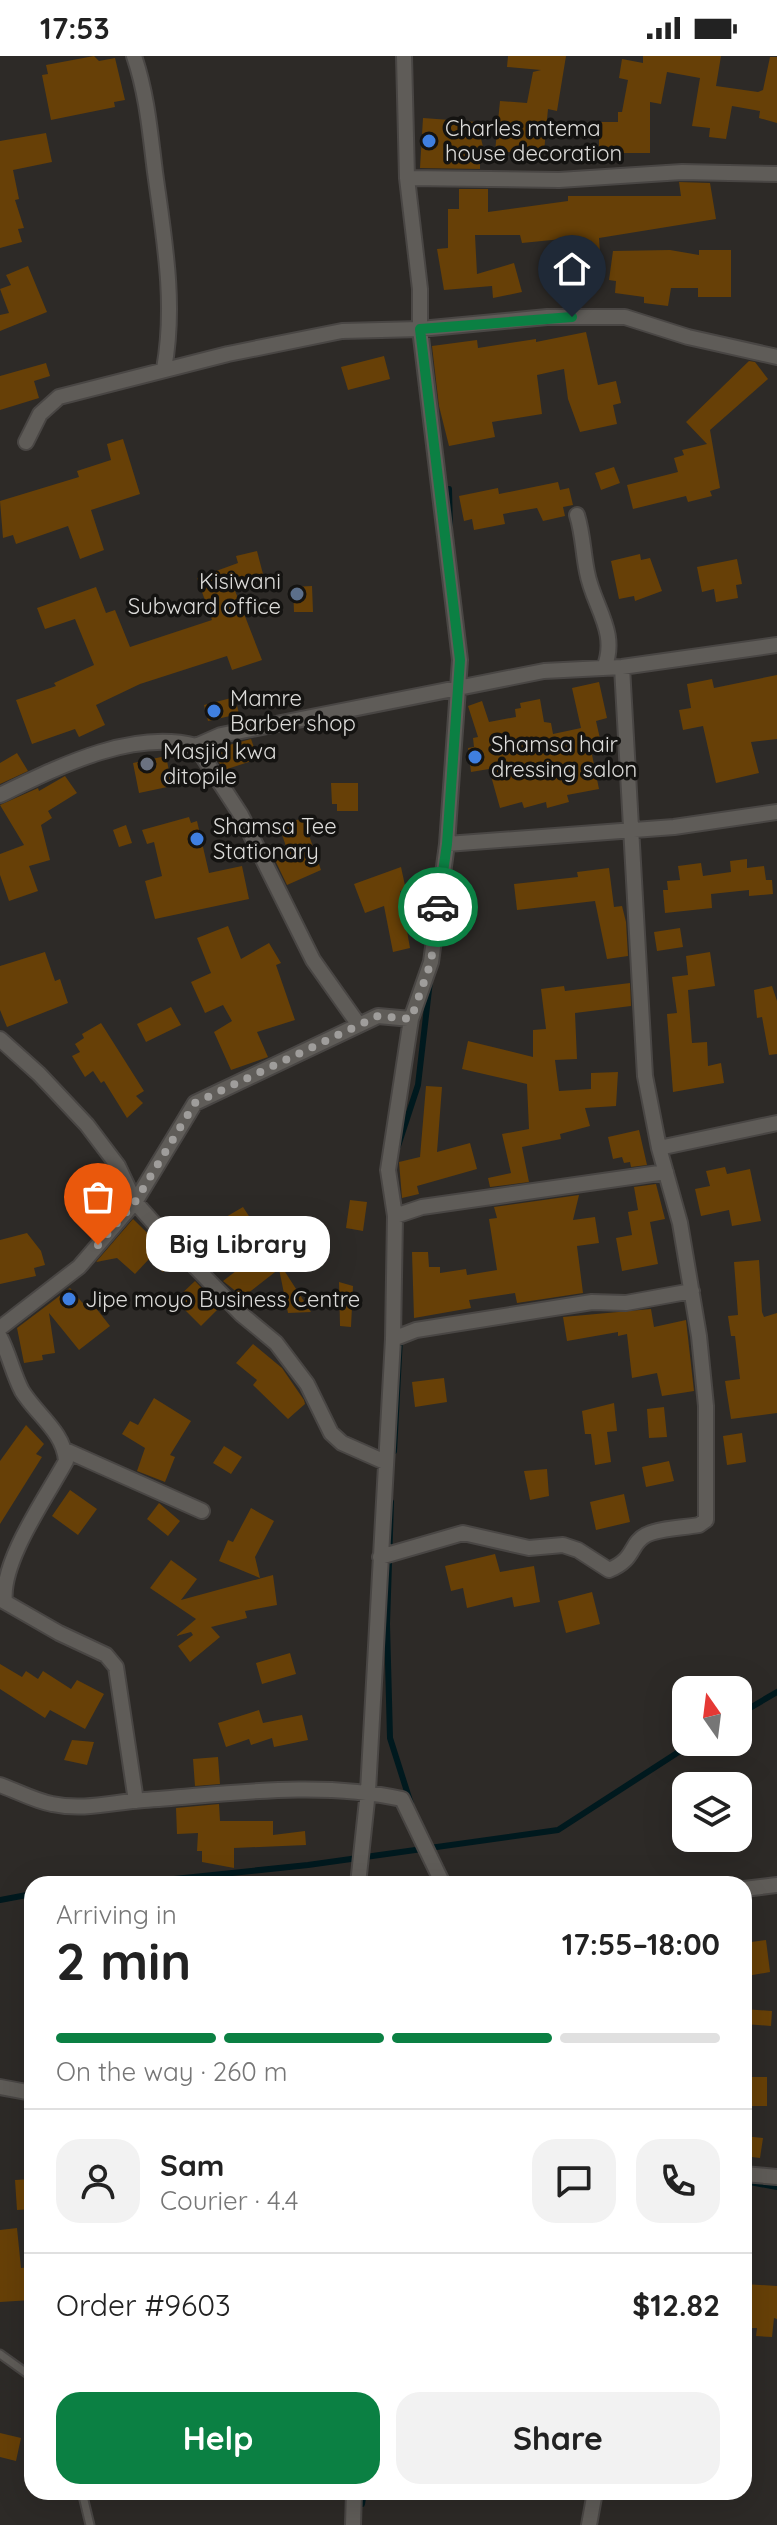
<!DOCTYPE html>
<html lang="en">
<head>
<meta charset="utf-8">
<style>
  body { margin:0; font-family:Quicksand,sans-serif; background:#f2f2f2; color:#222; height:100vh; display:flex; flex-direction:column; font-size:30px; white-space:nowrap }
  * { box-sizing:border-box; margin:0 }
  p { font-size:26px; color:#767676 }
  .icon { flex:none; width:44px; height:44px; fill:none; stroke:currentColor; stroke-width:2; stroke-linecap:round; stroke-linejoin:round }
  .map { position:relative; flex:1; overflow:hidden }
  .panel { position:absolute; left:24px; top:1820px; width:728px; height:624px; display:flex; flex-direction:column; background:#fff; border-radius:24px; box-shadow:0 8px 32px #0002 }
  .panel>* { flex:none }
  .needle { width:52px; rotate:346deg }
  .buttons { position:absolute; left:672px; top:1620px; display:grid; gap:16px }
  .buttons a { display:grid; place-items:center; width:80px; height:80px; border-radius:16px; background:#fff; box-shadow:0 8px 32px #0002; font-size:40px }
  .pin { position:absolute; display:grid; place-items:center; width:68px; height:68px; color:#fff; margin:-82px -34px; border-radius:50% 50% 50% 0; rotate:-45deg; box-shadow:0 0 8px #0007 }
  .pin .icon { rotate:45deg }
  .courier { position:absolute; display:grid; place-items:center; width:80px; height:80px; margin:-40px; border:6px solid #0b8043; border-radius:50%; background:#fff; color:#222; box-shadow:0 2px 10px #0007 }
  .bubble { position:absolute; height:56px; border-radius:24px; background:#fff; box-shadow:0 8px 32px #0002; font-size:26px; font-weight:800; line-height:56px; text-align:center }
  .summary em { font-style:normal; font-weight:800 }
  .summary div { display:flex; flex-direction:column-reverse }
  .summary { display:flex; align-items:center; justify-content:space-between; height:136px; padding:0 32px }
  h1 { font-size:52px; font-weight:800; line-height:60px }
  .bar { display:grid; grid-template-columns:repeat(4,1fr); gap:12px 8px; align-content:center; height:96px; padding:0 32px }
  .bar i { height:10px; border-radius:6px; background:#e0e0e0 }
  .bar .on { background:#0b8043 }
  .bar p { grid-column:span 4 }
  .line { display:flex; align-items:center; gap:20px; padding:0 32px; border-top:2px solid #e0e0e0 }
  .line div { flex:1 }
  .round { display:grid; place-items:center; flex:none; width:84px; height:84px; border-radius:24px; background:#f2f2f2 }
  .action { display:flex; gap:16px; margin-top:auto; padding:16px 32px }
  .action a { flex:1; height:92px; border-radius:24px; background:#0b8043; color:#fff; font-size:32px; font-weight:800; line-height:92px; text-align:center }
  .action a+a { background:#f2f2f2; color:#222 }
  .status { display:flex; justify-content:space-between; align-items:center; height:56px; padding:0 40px; background:#fff; direction:ltr }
  .status svg { height:22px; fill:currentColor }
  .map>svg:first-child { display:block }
</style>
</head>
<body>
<div class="status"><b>17:53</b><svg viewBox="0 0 49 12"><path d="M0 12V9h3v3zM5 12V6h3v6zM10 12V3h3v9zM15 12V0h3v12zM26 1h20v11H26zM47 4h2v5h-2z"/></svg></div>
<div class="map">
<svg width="777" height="2469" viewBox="0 0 777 2469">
  <rect width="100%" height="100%" fill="#2d2a27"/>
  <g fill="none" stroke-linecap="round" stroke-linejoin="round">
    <path stroke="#00191e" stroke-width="6" d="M449 433 450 472
      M398 1090 418 1029 430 925
      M394 1395 400 1282
      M391 1446 387 1568 390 1682 411 1748
      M738 1659 777 1636
      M126 1828 308 1809 558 1774 694 1686
      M0 1844 32 1838
      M744 2125 777 2131
      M362 2448 364 2436"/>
  </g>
  <path fill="#674007" d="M94 0 99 5 115 2 125 44 114 46 115 51 51 64 42 19 48 18 46 9Z
    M508 0H566L557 55 548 53 544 96H495L500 45 527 47 533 16 541 14 507 11Z
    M643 0H721L716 30 758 36 763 34 770 1H777V67L759 62 760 55 732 50 726 83 709 81 710 72 692 70 700 22 667 16 661 48 650 46V97H616V92H599V66H618V56H622L628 24 619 22 622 3 643 7Z
    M423 62 477 66 484 95H480V113L420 112Z
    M46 77 52 106 13 114 19 143 15 144 24 172 18 173 22 186 0 192V85Z
    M679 126 710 127 716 163 599 182 600 197 562 200V183L522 187 520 179H475L477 218 514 207 522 236 493 242 492 230 444 234 437 193 448 192V153H459V133H488V156L568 145V140H681Z
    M670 194 699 199V194H731V241H698V232H671L668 250 644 247V241L615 237 616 225 609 224 613 195Z
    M28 210 47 256 0 275V259L9 257 0 233 11 229 6 219Z
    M586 276 598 329 616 325 621 347 613 349 617 368 580 376 568 343 564 313 537 319 542 358 492 366 495 381 449 390 439 350 432 290 477 284 478 292 536 283V286Z
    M384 300 390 323 348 334 341 311Z
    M749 305 755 306 768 323 710 374 720 432 710 435 712 440 688 446 686 440 633 453 627 429 678 416 674 402 684 399 682 394 707 388 686 366Z
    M46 307 50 320 34 325 39 342 0 354V320Z
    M123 383 140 438 91 454 104 494 80 503 68 470 16 488 13 479 3 482 0 445 79 421 77 415 111 404 107 388Z
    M614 411 620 427 601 434 595 417Z
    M558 426 560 434 569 432 573 449 563 451 565 460 543 465 537 452 503 458 505 468 474 474 472 463 464 465 459 440 498 432 499 438Z
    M257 495 263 518 232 527 262 604 232 614 227 600 140 628 96 649 105 669 79 681 75 673 32 688 16 644 56 630 54 627 94 609 75 563 45 573 37 552 96 531 106 557 115 554 130 591 212 564 197 522 238 507 236 500Z
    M640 498 641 504 650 502 662 535 635 545 634 540 619 543 611 505Z
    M737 503 742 528 736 529 738 542 716 546 714 533 702 536 697 511Z
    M312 530 313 556H294L293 531Z
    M777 619V683L751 686 759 717 716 727 703 670 683 674 679 654 691 652 687 628 712 623 714 632Z
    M599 626 607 662 596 665 601 687 590 689 599 733 567 739 569 746 547 752 546 746 524 752 522 746 500 752 489 713 471 716 468 692 474 691 473 682 478 681 468 650 482 645 489 666 516 661 515 653 521 652 520 647 540 643 544 666 551 667 553 678 581 672 572 632Z
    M235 641 239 658 208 665 204 649Z
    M251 683 258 703 224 714 211 694Z
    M17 697 28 715 0 728V707Z
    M166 700 172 730 139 737 133 707Z
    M65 720 77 737 48 755 52 762 41 769 50 804 29 810 38 835 9 845 0 819V798L24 789 0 749 38 732 39 735Z
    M331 727H358V755H337V748H332Z
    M189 761 191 767 197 765 209 817 242 810 249 843 155 863 145 825 162 820 154 786 147 788 142 774Z
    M303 762 321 814 287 829 274 802 288 796 279 770Z
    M126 769 132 787 119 791 113 774Z
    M747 803V812L764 810 766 824H772L773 838 749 840V834L711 838 712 852 665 857 663 834H668L667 825 680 824 678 810 701 807 703 820 731 816 730 805Z
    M401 811 406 834 400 835 410 892 393 896 384 850 365 857 354 828Z
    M609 812 614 851 622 850 626 866 628 900 607 903 595 845 517 854 514 828 578 821 577 816Z
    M228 870 241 903 269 887 281 907 276 909 295 964 257 976 268 1001 231 1014 214 976 232 965 223 949 205 957 191 926 211 917 197 882Z
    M680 872 683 891 657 895 654 876Z
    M45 896 55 925 60 923 68 947 7 971 0 954V910Z
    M710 896 715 930 688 934 692 987 707 986 708 1010 721 1007 724 1027 673 1036 667 958 677 957 672 921 688 919 686 900Z
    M630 927 631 950 575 957 577 1003 555 1004 559 1035 591 1033V1017L618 1016 616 1050 585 1052 590 1070 560 1078 561 1083 522 1091 529 1126 490 1131 488 1122 511 1117 502 1078 529 1073 527 1028 462 1013 468 985 533 1001V974L546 973 541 933 564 930 565 935Z
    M772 930 777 945V998L769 999 762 961 757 962 754 934Z
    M171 951 181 969 146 986 137 968Z
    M101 967 144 1035 136 1040 143 1047 127 1062 104 1025 101 1027 93 1015 85 1021 72 1000 80 996 75 988 84 982 82 978Z
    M426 1030 442 1031 437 1096 470 1087 477 1113 417 1130 419 1138 402 1142 399 1106 420 1101Z
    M639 1074 647 1109 631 1111 630 1106 624 1107 622 1101 613 1103 608 1081Z
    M725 1111 727 1118 750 1113 761 1165 732 1170 729 1154 701 1160 695 1133 710 1130 706 1115Z
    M656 1128 665 1163 650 1166 658 1208 622 1215 616 1182 632 1179 628 1156 638 1154 634 1131Z
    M579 1139 573 1164 595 1161 599 1187 577 1190 583 1237 517 1247 515 1237 469 1244 471 1252 414 1262 412 1196H428L429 1211H440V1217L466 1213 467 1219 497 1214 489 1163 497 1162 494 1151Z
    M83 1144 96 1166 84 1173 71 1152Z
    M350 1144 367 1146 363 1175 346 1172Z
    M243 1151 267 1188 263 1190 278 1210V1205L311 1256 288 1257 279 1213 243 1241 223 1225 245 1208 219 1165Z
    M133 1163 175 1204 163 1216 149 1203 135 1218 117 1202 96 1206Z
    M27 1177 41 1195 45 1209 34 1212 36 1220 0 1228V1184Z
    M759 1204 762 1256 764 1261 777 1257V1357L731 1363 725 1325 740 1323 735 1280H731L728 1260 738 1259 734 1206Z
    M195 1225 220 1251 201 1270 175 1244Z
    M339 1226 353 1230 351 1271 340 1270Z
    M70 1232 86 1251 92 1247 110 1270 79 1294 49 1257 55 1297 42 1299 43 1304 24 1307 17 1272Z
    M651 1253 654 1271 686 1264 694 1335 662 1340 657 1317 632 1322 627 1278 618 1280V1276L567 1285 563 1261Z
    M253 1288 282 1312 304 1344 305 1348 288 1363 253 1329 257 1324 236 1307Z
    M444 1322 447 1346 415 1351 412 1326Z
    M154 1342 191 1365 170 1399 175 1401 165 1426 137 1415 145 1392 122 1378 130 1365 138 1369Z
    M614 1347 617 1375 607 1376 611 1406 595 1409 591 1378H585L582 1355Z
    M664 1351 667 1381 649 1382 647 1353Z
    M26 1369 44 1388 36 1398 42 1401 0 1468V1405Z
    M742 1377 746 1406 727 1409 723 1380Z
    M224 1390 242 1401 231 1418 213 1407Z
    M669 1405 674 1425 646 1431 642 1411Z
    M547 1413 549 1440 530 1444 524 1415Z
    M70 1434 97 1453 78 1479 52 1460Z
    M624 1438 630 1466 596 1474 590 1446Z
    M159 1447 180 1465 168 1480 147 1463Z
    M251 1452 274 1465 255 1501 260 1522 219 1505 228 1484 233 1486Z
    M495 1498 500 1516 534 1510 540 1546 514 1551 512 1541 467 1552 463 1532 451 1535 445 1510Z
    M171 1504 197 1523 181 1544 273 1519 277 1549 245 1555 247 1562 211 1571 220 1581 190 1606 178 1590 193 1579 191 1576 176 1580 196 1563 150 1532Z
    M592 1536 600 1568 566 1577 558 1545Z
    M290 1597 296 1618 262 1628 256 1607Z
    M0 1608 22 1621 26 1615 38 1623 43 1615 71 1633 77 1624 104 1638 85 1673 50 1654 45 1662 0 1633Z
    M259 1654 263 1667 302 1659 308 1684 274 1691 272 1682 251 1689 249 1683 226 1691 218 1667Z
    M72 1684 94 1686 87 1709 64 1704Z
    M218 1701 220 1728 195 1730 193 1703Z
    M219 1748 220 1765H273V1779L305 1775 306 1789 234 1792V1812L202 1806V1795H197L198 1777 177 1778 176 1752Z
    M766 1884 770 1916 747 1920 744 1887Z
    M744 1953 772 1955 771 1970 744 1968Z
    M744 2021H767V2050H744Z
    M744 2080 763 2082 760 2102 744 2100Z
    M32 2123V2153L17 2154 15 2124Z
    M17 2172 21 2212 32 2211V2244L0 2246V2174Z
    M744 2228 777 2230V2263L774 2262 772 2281 756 2280 757 2272H744Z
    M0 2377 21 2382 16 2405 0 2401Z"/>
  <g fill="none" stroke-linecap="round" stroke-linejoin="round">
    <defs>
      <path id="service" d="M0 2298 32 2321
        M82 2436 90 2469"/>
      <path id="minor" d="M134 0C147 38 150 76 155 116 164 182 176 247 164 313
        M407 122 559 124 682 116 777 118
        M26 386 40 358 59 341 228 298 342 275 420 273 547 261H625L688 281 777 301
        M577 459C583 478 583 497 587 516 593 550 619 576 604 612
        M196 690 221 679 544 615 622 611 777 589
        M0 739C58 711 132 673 196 690L241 759 313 904 359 969
        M447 788 674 771 777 756
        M0 983 39 1018 87 1069 118 1110 135 1146 167 1182 241 1258 276 1287 307 1328 331 1377 342 1387 385 1406
        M659 1092 777 1067
        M395 1160 422 1151 666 1116
        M0 1272 79 1211 135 1146 195 1047 378 960 411 963
        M0 1281C9 1298 13 1318 22 1335 36 1358 64 1376 66 1405 47 1440 0 1506 5 1546L59 1577 106 1599 116 1611 136 1745
        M393 1283 416 1274 592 1246 626 1247 692 1235
        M65 1394 202 1455
        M380 1501 463 1477 529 1492 563 1489 578 1494 609 1514C636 1503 629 1488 646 1479 660 1472 683 1472 699 1469L706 1464V1350L699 1280 680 1167 659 1092 645 1020 622 611
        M0 1729C17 1735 35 1745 52 1748 84 1755 113 1746 144 1744 229 1738 318 1724 402 1743L443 1828
        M358 1828 368 1735 393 1283 395 1160 388 1114 411 963 431 906 447 788 460 604 420 273V233L407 122 404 0
        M744 1833 777 1829
        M0 2031 32 2037
        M744 2118 777 2121
        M353 2469 354 2436
        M589 2469 595 2436"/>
    </defs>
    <use href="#service" stroke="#494644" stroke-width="11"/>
    <use href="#minor" stroke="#494644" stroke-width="18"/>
    <use href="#service" stroke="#5f5c58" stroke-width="7"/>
    <use href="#minor" stroke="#5f5c58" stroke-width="14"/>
  </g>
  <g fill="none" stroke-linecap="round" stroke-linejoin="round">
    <path stroke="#9f9d9b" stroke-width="8" stroke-dasharray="0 14.4" d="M98 1189 135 1146 195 1047 378 960 411 963 431 906 438 851"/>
    <path stroke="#0b8043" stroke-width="10" d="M438 851 447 788 460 604 420 273 572 261"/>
  </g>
  <g fill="#3f7fe0" stroke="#141311" stroke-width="3">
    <circle cx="429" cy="85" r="8"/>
    <circle cx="214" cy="655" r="8"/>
    <circle cx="475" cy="701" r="8"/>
    <circle cx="197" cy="783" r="8"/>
    <circle cx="69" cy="1243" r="8"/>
  </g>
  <circle fill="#5c6f8a" stroke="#141311" stroke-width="3" cx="297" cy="538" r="8"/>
  <circle fill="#6b7280" stroke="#141311" stroke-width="3" cx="147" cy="708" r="8"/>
  <g text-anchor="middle" stroke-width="7" stroke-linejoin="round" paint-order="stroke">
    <g font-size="22" fill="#dcdbd9" stroke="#141311" text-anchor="start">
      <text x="445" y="80">Charles mtema<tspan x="445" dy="25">house decoration</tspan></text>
      <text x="281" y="533" text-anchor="end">Kisiwani<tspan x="281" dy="25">Subward office</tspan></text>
      <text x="230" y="650">Mamre<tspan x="230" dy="25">Barber shop</tspan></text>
      <text x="491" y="696">Shamsa hair<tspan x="491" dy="25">dressing salon</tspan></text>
      <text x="163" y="703">Masjid kwa<tspan x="163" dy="25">ditopile</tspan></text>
      <text x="213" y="778">Shamsa Tee<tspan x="213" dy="25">Stationary</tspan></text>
      <text x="85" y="1251">Jipe moyo Business Centre</text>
    </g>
  </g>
</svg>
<div class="buttons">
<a><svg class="needle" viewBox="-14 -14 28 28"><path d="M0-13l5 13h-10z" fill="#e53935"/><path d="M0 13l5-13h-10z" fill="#767676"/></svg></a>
<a><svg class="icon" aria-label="layers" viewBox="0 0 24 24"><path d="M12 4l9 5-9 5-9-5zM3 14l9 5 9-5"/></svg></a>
</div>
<div class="pin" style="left:98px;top:1189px;background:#ea580c"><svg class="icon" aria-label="bag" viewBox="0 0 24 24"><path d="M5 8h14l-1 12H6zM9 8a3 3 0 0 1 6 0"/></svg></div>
<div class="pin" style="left:572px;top:261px;background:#1f2937"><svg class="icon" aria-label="home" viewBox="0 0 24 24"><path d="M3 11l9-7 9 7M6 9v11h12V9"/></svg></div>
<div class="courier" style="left:438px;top:851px"><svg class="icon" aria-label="car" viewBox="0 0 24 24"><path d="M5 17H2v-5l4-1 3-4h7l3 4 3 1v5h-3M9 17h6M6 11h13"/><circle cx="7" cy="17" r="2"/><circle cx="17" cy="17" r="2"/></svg></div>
<div class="bubble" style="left:146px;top:1160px;width:184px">Big Library</div>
<section class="panel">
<div class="summary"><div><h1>2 min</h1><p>Arriving in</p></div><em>17:55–18:00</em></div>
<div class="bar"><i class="on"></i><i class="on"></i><i class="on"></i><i></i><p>On the way · 260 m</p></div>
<div class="line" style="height:144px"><a class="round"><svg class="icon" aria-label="person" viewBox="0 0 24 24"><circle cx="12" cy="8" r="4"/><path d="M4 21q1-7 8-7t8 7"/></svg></a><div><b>Sam</b><p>Courier · 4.4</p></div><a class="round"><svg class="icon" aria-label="chat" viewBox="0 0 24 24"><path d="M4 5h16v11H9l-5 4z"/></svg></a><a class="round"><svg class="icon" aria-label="phone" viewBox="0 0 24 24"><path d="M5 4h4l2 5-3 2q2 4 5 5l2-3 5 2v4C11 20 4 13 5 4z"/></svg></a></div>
<div class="line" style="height:104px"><div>Order #9603</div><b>$12.82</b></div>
<div class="action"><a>Help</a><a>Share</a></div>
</section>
</div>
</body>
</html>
